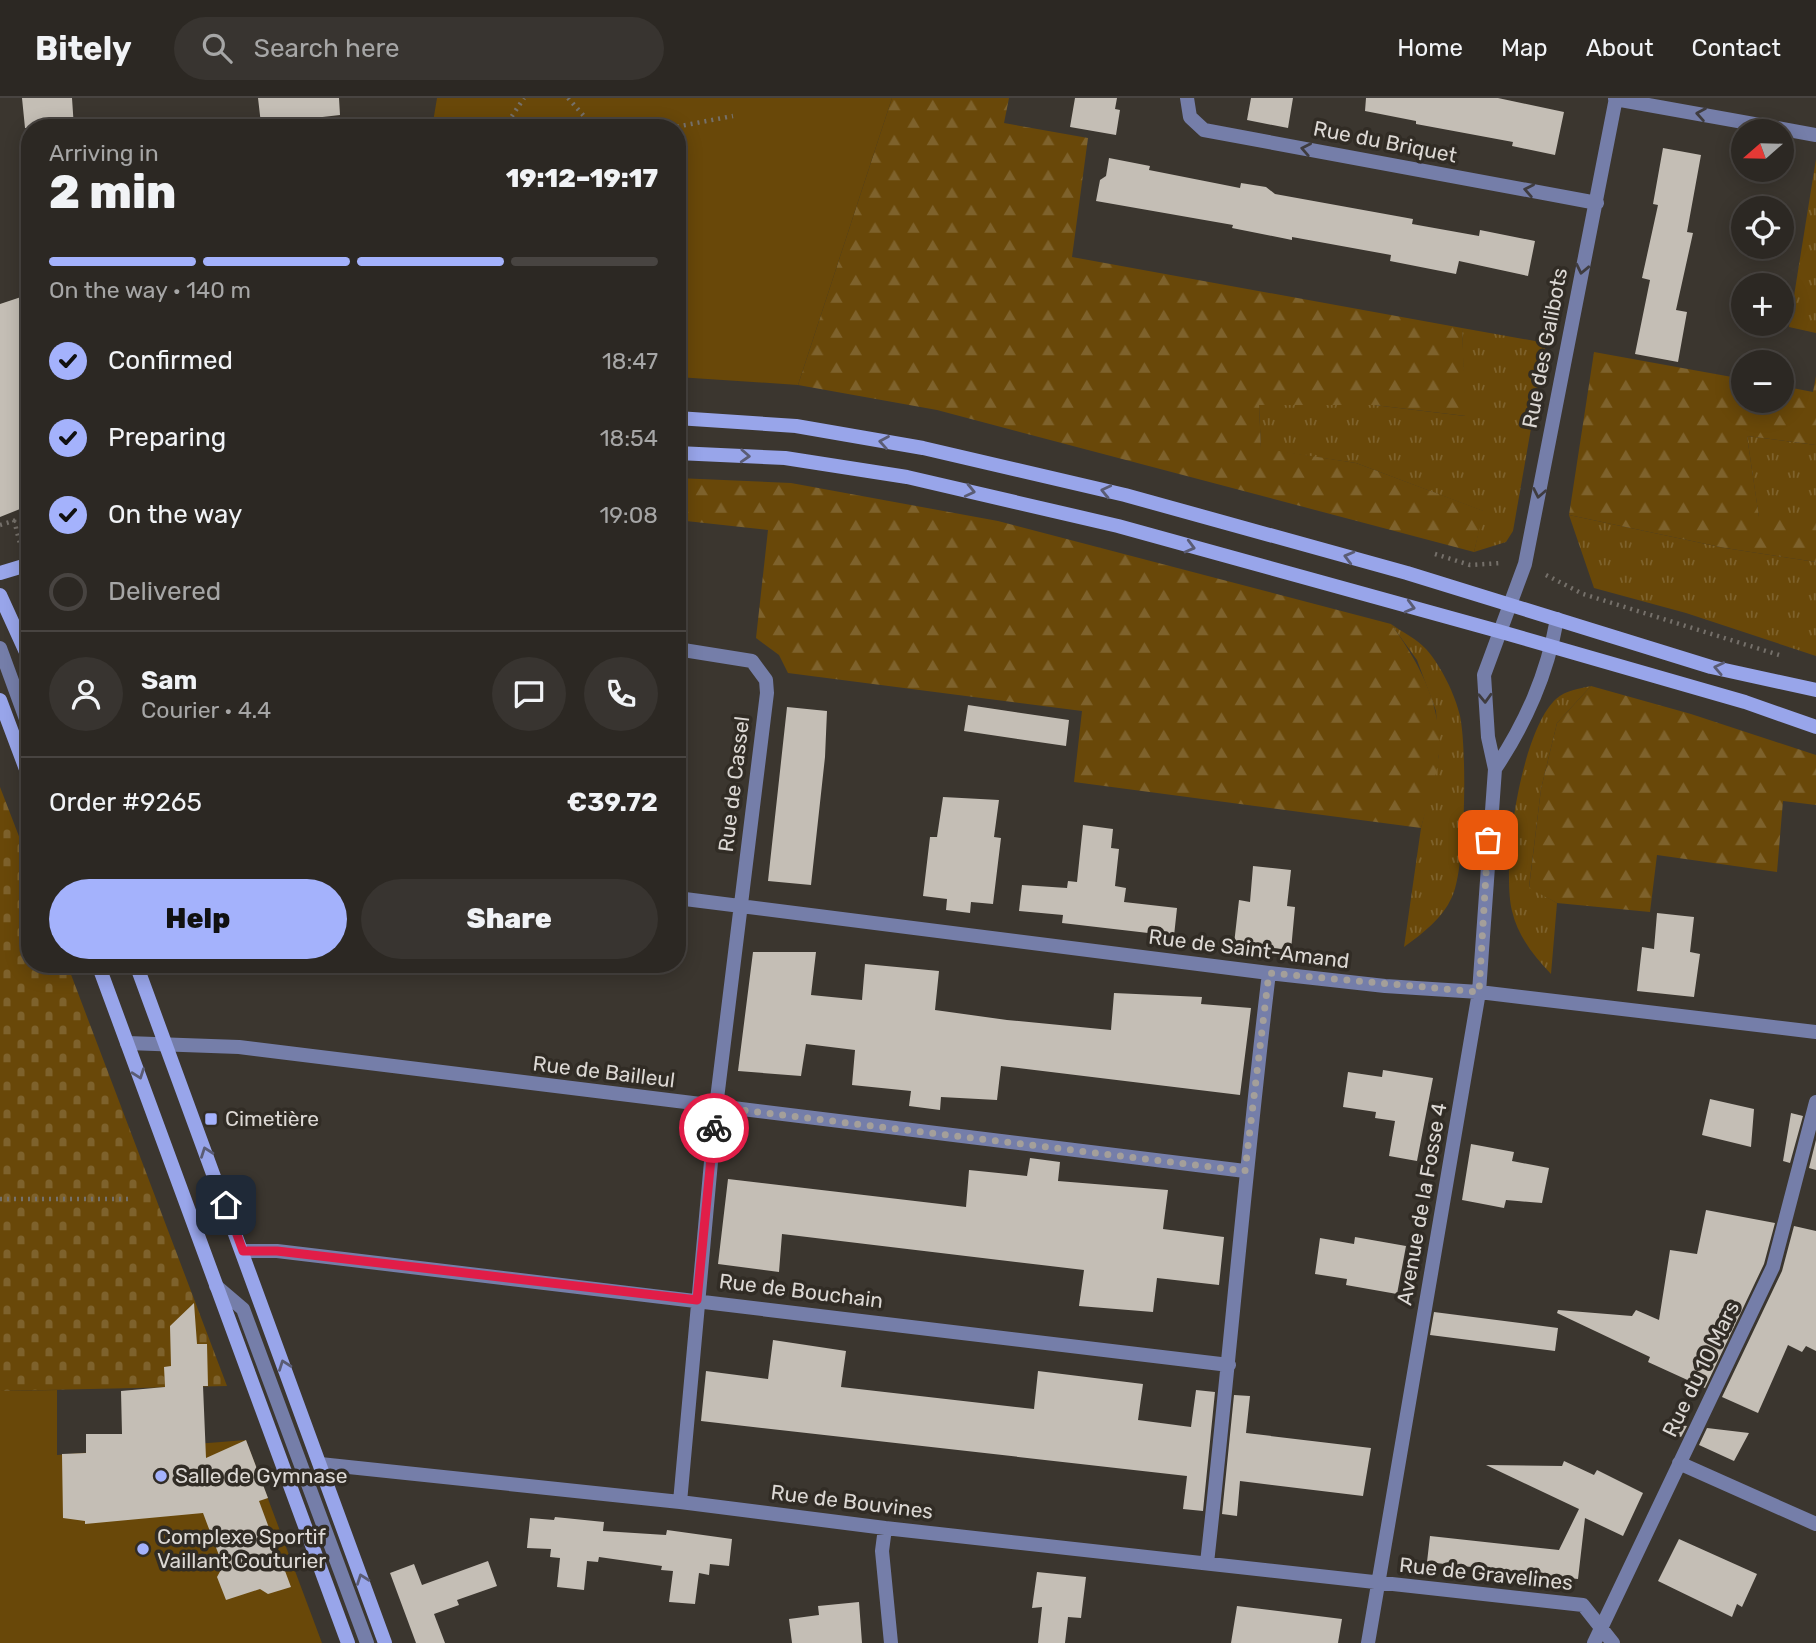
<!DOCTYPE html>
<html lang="en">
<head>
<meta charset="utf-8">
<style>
  body { margin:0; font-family:Rubik,sans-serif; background:#383430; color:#f1f3f6; height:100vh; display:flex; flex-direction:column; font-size:26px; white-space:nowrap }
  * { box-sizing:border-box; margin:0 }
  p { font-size:23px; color:#a6a6a6 }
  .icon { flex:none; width:38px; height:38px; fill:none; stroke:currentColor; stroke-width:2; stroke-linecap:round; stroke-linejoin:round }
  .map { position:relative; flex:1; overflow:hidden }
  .panel { position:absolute; left:21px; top:21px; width:665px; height:854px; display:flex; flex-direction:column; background:#2c2823; border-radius:28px; box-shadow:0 4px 18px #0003,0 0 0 2px #484441 }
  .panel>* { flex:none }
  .needle { width:46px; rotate:250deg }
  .tools { position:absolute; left:1731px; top:21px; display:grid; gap:14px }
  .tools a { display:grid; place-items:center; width:63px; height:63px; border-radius:50%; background:#2c2823; box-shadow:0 4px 18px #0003,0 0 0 2px #484441; font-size:35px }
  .pin { position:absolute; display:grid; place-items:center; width:60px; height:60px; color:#fff; margin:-30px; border-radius:14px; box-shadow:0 4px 10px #0006 }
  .courier { position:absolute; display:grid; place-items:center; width:70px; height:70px; margin:-35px; border:5px solid #e11d48; border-radius:50%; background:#fff; color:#222; box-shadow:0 2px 9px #0007 }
  .head em { font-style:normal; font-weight:800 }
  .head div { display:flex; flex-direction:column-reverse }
  .head { display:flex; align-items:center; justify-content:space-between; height:119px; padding:0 28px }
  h1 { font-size:46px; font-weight:800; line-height:52px }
  .bar { display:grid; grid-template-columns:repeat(4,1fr); gap:10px 7px; align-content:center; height:84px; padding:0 28px }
  .bar i { height:9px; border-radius:5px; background:#484441 }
  .bar .on { background:#a4b2fc }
  .bar p { grid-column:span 4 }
  .line { display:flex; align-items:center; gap:18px; padding:0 28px; border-top:2px solid #484441 }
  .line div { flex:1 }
  .round { display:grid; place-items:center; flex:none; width:74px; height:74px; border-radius:37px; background:#383430 }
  ol { padding:0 28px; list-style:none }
  li { display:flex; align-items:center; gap:21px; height:77px }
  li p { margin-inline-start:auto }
  li .icon { padding:7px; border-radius:50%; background:#a4b2fc; color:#111; stroke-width:4 }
  li:last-child { color:#a6a6a6 }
  li i { width:38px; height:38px; border:4px solid #484441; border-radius:50% }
  .action { display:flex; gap:14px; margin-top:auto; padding:14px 28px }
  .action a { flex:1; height:80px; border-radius:42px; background:#a4b2fc; color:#111; font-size:28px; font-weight:800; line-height:80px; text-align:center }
  .action a+a { background:#383430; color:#f1f3f6 }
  header { display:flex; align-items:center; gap:42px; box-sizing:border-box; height:98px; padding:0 35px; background:#2c2823; border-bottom:2px solid #484441 }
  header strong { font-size:33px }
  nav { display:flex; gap:38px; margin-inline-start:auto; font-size:24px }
  .search { width:490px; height:63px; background:#383430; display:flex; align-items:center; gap:18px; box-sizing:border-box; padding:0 24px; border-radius:38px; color:#a6a6a6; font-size:26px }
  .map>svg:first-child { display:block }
</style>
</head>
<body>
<header>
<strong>Bitely</strong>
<div class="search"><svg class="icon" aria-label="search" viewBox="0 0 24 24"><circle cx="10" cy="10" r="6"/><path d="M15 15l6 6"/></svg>Search here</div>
<nav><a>Home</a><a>Map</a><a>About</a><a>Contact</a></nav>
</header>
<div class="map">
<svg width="1816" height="1545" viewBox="0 0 1816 1545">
  <defs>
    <pattern id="grass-tufts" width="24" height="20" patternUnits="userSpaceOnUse" patternTransform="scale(1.75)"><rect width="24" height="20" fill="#694809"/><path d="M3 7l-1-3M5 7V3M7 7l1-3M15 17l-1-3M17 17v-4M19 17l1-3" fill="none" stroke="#7e622c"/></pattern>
    <pattern id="forest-firs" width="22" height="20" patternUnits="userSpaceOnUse" patternTransform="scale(1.75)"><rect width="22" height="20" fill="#694809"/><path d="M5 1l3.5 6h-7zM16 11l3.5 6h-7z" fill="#7e622c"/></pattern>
    <pattern id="cemetery-stones" width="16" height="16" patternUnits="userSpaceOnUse" patternTransform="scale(1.75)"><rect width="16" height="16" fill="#694809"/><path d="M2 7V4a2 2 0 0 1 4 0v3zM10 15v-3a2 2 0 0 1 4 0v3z" fill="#7e622c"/></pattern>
  </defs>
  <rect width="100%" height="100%" fill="#3b362f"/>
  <path fill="url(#grass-tufts)" d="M1816 61V235L1789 229Z
    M1462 230 1546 245 1513 433 1506 444 1474 454 1483 413 1356 365 1261 351 1259 307H1374L1465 318Z
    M1747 338 1816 347V420H1759Z
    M1569 417 1725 450 1816 464V558L1686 515 1594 490Z
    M1391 526C1402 534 1417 541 1426 551 1441 568 1455 596 1460 618 1467 650 1466 770 1452 799 1442 821 1423 835 1404 849L1421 730 1439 657 1436 613 1417 562Z
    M1591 588 1557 625 1541 691 1529 789 1557 805 1551 876C1533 857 1518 838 1512 813 1501 767 1521 633 1556 601 1566 592 1579 591 1591 588Z"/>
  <path fill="url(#forest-firs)" d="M892 0H1009L1004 25 1088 40 1072 159 1462 230 1466 318 1374 307H1259L1261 350 1356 365 1484 413 1474 454 937 312 798 287Z
    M1594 254 1743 281V303H1782V288L1813 294 1816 278V347L1747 338 1759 419 1816 420V464L1725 450 1569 417Z
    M677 380 791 385 998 423 1391 526C1419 565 1442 606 1439 656 1437 680 1427 707 1421 730L1074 684 1082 613 788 575 779 557 756 540 768 432 677 422Z
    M1591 588 1691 616 1816 657V707L1783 703 1777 774 1657 757 1650 814 1557 805 1529 790 1541 691 1557 625Z"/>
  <path fill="url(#cemetery-stones)" d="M0 689 30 767V866H67L227 1288 0 1293Z"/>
  <path fill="#694809" d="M437 0H892L798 287 677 279V30H432Z
    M57 1292V1357L246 1342 322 1545H0V1293Z"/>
  <path fill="#c4beb5" d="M22 0H72L74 30H25Z
    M258 0H339L340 17 261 26Z
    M1075 0H1117L1115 11 1120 12 1116 37 1070 29Z
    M1251 0H1293L1288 30 1247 22Z
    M1366 0H1498L1564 14 1555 57 1512 48 1513 44 1416 26V23L1365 13Z
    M1663 50 1701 57 1687 134 1693 135 1676 212 1687 214 1678 264 1635 256 1650 182 1642 180 1658 107 1653 106Z
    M1109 60 1150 68 1149 72 1240 90 1241 85 1266 89 1275 96 1413 121 1412 126 1479 138 1480 132 1535 143 1528 178 1459 163 1456 176 1390 163 1391 157 1292 139V142L1232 130 1233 127 1096 103 1100 82 1106 78Z
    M30 196V407L0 419V206Z
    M968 607 1069 622 1066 648 964 633Z
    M787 609 827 613 825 659 811 787 768 783Z
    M943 699 999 702 994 739 1001 740 993 806 971 804 970 815 946 812 947 801 923 798 930 739H937Z
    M1083 727 1113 731 1111 750 1119 751 1115 788 1126 790 1124 804 1177 810 1174 838 1062 825 1063 817 1019 813 1022 787 1067 790 1068 783 1077 784Z
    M1253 768 1291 772 1287 808 1295 809 1291 852 1234 846 1239 802 1250 804Z
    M1657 815 1694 819 1690 854 1700 856 1694 899 1637 893 1642 849 1654 851Z
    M753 854H816L811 897 862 902 865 866 939 873 935 912 1007 922 1111 932 1114 895 1202 899 1201 906 1251 910 1240 997 1001 968 997 1002 941 999 940 1012 909 1008 911 993 852 987 855 952 806 946 801 978 738 973Z
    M1383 972 1433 980 1417 1063 1389 1058 1395 1023 1375 1020 1376 1014 1343 1009 1348 974 1382 979Z
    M1710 1001 1754 1011 1751 1049 1702 1037Z
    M1791 1015 1803 1018 1790 1065 1783 1063Z
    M1816 1042V1072L1809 1070Z
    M1471 1046 1514 1054 1512 1063 1549 1070 1542 1105 1506 1102 1504 1110 1462 1102Z
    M1030 1060 1060 1064 1058 1083 1168 1092 1163 1131 1224 1139 1219 1187 1157 1180 1153 1214 1079 1208 1084 1172 782 1136 779 1174 718 1166 728 1081 966 1109 969 1072 1027 1078Z
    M1706 1112 1775 1125 1764 1166 1705 1290 1648 1264 1650 1259 1557 1215 1558 1212 1632 1218 1636 1212 1659 1222 1670 1152 1697 1156Z
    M1794 1128 1816 1133V1253L1806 1248 1802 1254 1788 1247 1758 1315 1722 1299 1782 1173Z
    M1355 1139 1406 1148 1397 1196 1346 1187 1347 1181 1315 1176 1320 1140 1354 1146Z
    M194 1205 197 1246H207L208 1288H203L206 1360 246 1342 268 1400 259 1403 291 1489 268 1496 260 1491 226 1502 217 1479 223 1468 203 1415 85 1426V1423L63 1420 62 1356 86 1355V1336H122L121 1293 165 1289 164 1269 171 1268 170 1228Z
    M1434 1214 1558 1230 1555 1253 1430 1237Z
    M773 1242 846 1253 841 1289 1034 1311 1038 1273 1143 1286 1138 1322 1191 1329 1196 1292 1215 1294 1203 1413 1183 1411 1187 1378 701 1323 706 1273 768 1281Z
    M1234 1297 1250 1298 1246 1335 1371 1350 1363 1398 1240 1383 1237 1418 1222 1416Z
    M1664 1325 1687 1328 1681 1339 1662 1331Z
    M1707 1330 1749 1335 1734 1363 1699 1347Z
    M1564 1363 1594 1377 1597 1372 1643 1395 1623 1438 1585 1420 1578 1481 1427 1464 1430 1438 1559 1452 1579 1411 1486 1367 1562 1368Z
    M555 1419 604 1424 603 1433 666 1437 667 1432 732 1441 729 1468 710 1466 709 1477 699 1475 695 1506 669 1504 673 1473 661 1472 662 1468 599 1459 598 1464 587 1463 584 1492 557 1489 560 1460 550 1459 551 1451 527 1450 530 1420 554 1422Z
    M1679 1441 1757 1476 1742 1509 1737 1506 1732 1519 1658 1483Z
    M488 1463 497 1488 457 1502 459 1507 434 1516 445 1545H416L390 1475 414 1466 422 1487Z
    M1037 1474 1086 1479 1081 1520 1068 1519 1065 1545H1038L1042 1509 1032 1510Z
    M859 1504 862 1545H792L789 1521 819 1517 818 1508Z
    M1237 1508 1342 1521 1338 1545H1231Z"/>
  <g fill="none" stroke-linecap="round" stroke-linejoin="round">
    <path stroke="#75706a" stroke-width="4.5" stroke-dasharray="2 5" stroke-linecap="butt" d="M568 0 592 27 599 30
      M504 30 524 0
      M670 30 733 18
      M14 422 20 446
      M0 427 30 418
      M1435 456 1470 467 1502 465
      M1546 477 1583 496 1779 557
      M0 1101H133"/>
    <path stroke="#757ea9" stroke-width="14" d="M0 550 30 632
      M216 1188 243 1211 367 1545"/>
    <path stroke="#757ea9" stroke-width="14" d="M1187 0 1190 19 1204 32 1597 105
      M1615 1 1816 37
      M677 551 752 563 766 582 767 595 716 1009 680 1404
      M1495 671C1526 624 1547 577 1557 521
      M677 800 1269 875 1385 888 1479 894 1816 934
      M127 945 239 949 1245 1073
      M243 1153H277L1229 1267
      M1679 1365 1816 1426
      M320 1366 680 1404 885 1430 1583 1507 1613 1545
      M885 1430 882 1453 891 1545
      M1207 1465C1229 1268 1245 1072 1269 875
      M1368 1545 1479 894 1495 671 1488 639 1484 577 1525 466 1616 0
      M1594 1545 1773 1169 1816 1004"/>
    <path stroke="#98a5ea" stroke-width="14" d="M677 320 796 328 923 350 1125 397 1407 475 1711 569 1816 592
      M677 355 785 360 907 379 1118 428 1498 533 1745 604 1816 629
      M0 475 30 466
      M0 497 30 563
      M0 602 30 682
      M98 866 348 1545
      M136 866 385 1545"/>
  </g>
  <defs><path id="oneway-chevron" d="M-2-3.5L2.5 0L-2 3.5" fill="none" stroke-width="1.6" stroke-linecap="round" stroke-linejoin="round" transform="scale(1.75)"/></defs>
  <g stroke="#3f3c3f">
    <use href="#oneway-chevron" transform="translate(1701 16) rotate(-170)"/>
    <use href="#oneway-chevron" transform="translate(1306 51) rotate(-169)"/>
    <use href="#oneway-chevron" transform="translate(1529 92) rotate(-169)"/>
    <use href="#oneway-chevron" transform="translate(1582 171) rotate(102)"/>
    <use href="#oneway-chevron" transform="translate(1539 395) rotate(101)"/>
    <use href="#oneway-chevron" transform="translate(1485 600) rotate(88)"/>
  </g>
  <g stroke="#5a5c74">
    <use href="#oneway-chevron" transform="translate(884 344) rotate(-170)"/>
    <use href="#oneway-chevron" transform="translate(745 358) rotate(3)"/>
    <use href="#oneway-chevron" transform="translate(970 393) rotate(13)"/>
    <use href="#oneway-chevron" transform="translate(1106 393) rotate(-167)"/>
    <use href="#oneway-chevron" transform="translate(1190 449) rotate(15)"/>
    <use href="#oneway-chevron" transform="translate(1349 459) rotate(-165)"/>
    <use href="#oneway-chevron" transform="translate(1410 509) rotate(15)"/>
    <use href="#oneway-chevron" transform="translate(1719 570) rotate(-168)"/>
    <use href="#oneway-chevron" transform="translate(139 976) rotate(70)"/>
    <use href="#oneway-chevron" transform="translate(206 1054) rotate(-110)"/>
    <use href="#oneway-chevron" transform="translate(284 1267) rotate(-110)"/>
    <use href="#oneway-chevron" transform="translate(362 1481) rotate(-110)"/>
  </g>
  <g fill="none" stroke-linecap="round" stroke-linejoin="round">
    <path stroke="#a49f9a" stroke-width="7" stroke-dasharray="0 12.6" d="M714 1030 716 1009 1245 1073 1269 875 1479 894 1488 742"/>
    <path stroke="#e11d48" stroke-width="9" d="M226 1107 243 1153H277L697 1202 714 1030"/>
  </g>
  <g fill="#a4b2fc" stroke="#312c25" stroke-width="2.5">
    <rect x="204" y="1014" width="14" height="14" rx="3.5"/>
    <circle cx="161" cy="1378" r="7"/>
    <circle cx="143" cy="1451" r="7"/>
  </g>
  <g text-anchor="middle" stroke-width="7" stroke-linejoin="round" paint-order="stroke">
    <g font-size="21" fill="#dcd8d4" stroke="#312c25">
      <text transform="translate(1385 44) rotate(11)" y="7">Rue du Briquet</text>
      <text transform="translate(1545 250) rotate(-79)" y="7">Rue des Galibots</text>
      <text transform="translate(734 686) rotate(-83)" y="7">Rue de Cassel</text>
      <text transform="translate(1249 851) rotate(7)" y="7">Rue de Saint-Amand</text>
      <text transform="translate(604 974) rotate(7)" y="7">Rue de Bailleul</text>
      <text transform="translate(1422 1106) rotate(-80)" y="7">Avenue de la Fosse 4</text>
      <text transform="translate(801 1193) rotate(7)" y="7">Rue de Bouchain</text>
      <text transform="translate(1701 1271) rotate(-64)" y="7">Rue du 10 Mars</text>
      <text transform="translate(852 1404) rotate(7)" y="7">Rue de Bouvines</text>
      <text transform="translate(1486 1476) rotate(6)" y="7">Rue de Gravelines</text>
    </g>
    <g font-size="21" fill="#dcd8d4" stroke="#312c25" text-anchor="start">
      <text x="225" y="1028">Cimetière</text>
      <text x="175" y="1385">Salle de Gymnase</text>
      <text x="157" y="1446">Complexe Sportif<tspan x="157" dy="24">Vaillant Couturier</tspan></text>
    </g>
  </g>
</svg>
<div class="tools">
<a><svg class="needle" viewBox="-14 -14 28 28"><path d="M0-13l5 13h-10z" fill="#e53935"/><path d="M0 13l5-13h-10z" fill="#a6a6a6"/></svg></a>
<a><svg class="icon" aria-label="locate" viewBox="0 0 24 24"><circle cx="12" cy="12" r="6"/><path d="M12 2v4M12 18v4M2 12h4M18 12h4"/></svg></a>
<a>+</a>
<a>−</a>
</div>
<div class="pin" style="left:1488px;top:742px;background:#ea580c"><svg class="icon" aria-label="bag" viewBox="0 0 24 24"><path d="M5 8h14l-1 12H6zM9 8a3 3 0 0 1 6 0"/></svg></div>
<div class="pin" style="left:226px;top:1107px;background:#1f2937"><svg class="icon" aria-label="home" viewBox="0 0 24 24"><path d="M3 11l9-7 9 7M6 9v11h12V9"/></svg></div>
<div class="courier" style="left:714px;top:1030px"><svg class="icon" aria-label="bike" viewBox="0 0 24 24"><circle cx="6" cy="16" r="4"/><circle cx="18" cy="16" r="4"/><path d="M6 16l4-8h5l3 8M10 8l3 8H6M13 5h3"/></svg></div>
<section class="panel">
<div class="head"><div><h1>2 min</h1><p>Arriving in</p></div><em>19:12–19:17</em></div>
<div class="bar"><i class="on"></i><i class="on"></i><i class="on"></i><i></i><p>On the way · 140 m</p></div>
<ol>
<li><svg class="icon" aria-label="check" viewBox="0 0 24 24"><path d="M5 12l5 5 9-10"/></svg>Confirmed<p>18:47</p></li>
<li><svg class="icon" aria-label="check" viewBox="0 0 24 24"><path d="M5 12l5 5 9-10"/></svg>Preparing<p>18:54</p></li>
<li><svg class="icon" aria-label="check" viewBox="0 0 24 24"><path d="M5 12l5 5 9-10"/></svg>On the way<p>19:08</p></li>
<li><i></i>Delivered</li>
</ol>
<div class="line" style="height:126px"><a class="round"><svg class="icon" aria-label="person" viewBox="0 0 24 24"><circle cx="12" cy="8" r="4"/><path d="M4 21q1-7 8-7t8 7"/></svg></a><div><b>Sam</b><p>Courier · 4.4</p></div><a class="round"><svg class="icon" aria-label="chat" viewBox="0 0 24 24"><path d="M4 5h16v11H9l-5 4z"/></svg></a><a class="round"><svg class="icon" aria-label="phone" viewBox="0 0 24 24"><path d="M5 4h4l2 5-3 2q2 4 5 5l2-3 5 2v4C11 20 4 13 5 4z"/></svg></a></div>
<div class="line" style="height:91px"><div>Order #9265</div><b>€39.72</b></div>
<div class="action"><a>Help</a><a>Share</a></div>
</section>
</div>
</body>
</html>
